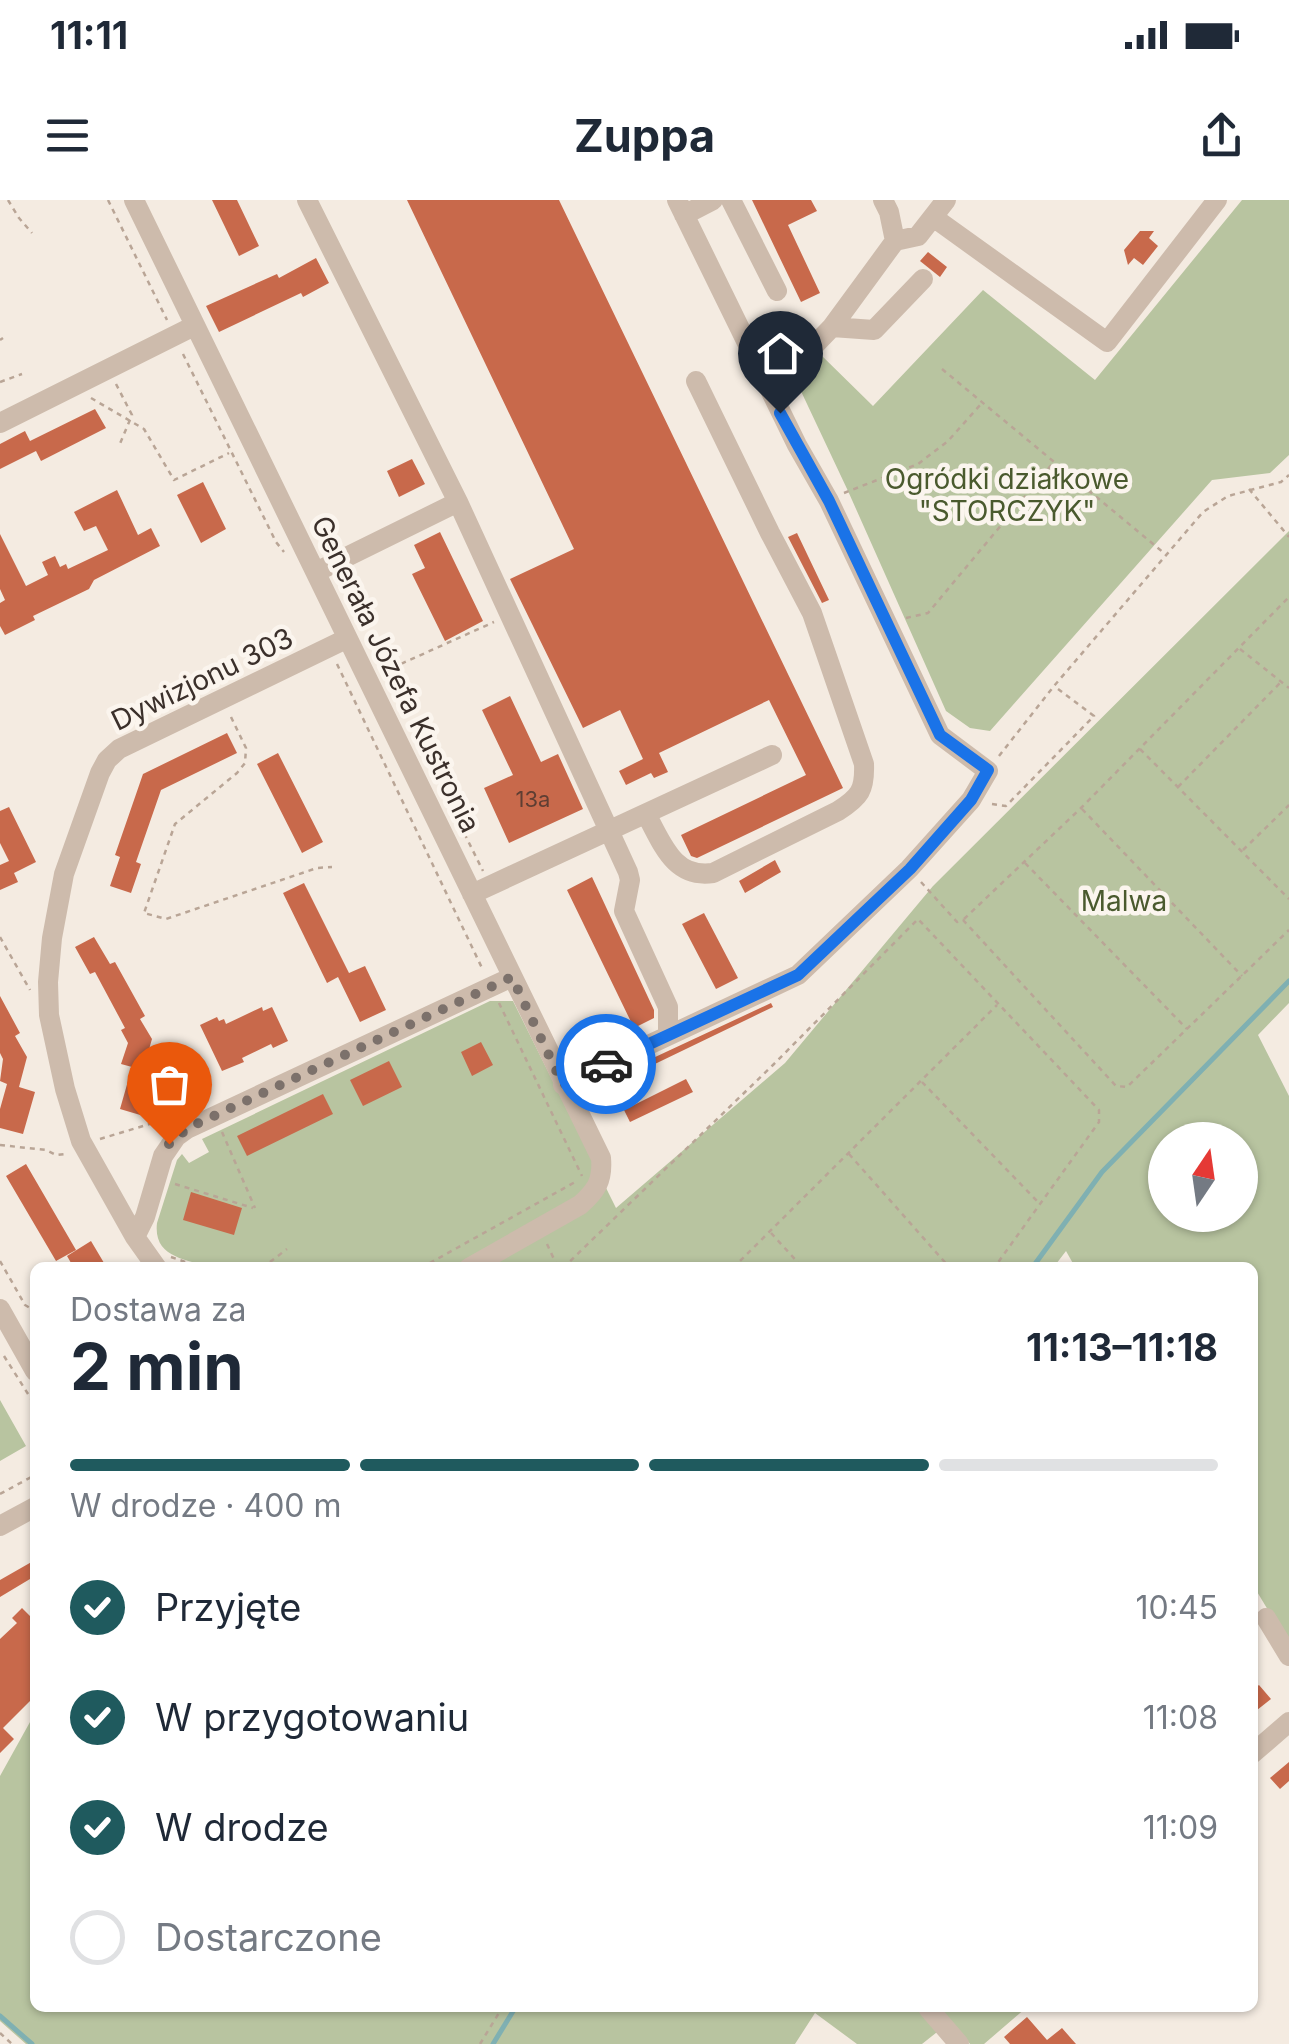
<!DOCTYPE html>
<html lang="pl">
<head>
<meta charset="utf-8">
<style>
  body { margin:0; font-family:Inter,sans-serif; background:#f6f6f7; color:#1f2937; height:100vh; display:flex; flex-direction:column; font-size:38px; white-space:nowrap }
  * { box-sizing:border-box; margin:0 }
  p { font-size:32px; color:#747a83 }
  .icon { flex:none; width:55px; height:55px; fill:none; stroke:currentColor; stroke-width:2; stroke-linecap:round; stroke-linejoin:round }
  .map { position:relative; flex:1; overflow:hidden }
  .side { position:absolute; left:30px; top:1062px; width:1228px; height:750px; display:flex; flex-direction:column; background:#fff; border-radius:15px; box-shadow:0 2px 8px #0004 }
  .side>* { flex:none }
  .needle { width:65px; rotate:13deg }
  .tools { position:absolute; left:1148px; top:922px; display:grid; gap:20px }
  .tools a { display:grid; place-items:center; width:110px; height:110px; border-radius:50%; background:#fff; box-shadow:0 2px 8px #0004; font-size:50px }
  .pin { position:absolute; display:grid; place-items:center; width:85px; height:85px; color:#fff; margin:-102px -42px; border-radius:50% 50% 50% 0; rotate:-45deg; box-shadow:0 0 10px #0007 }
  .pin .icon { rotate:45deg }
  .courier { position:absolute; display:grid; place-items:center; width:100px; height:100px; margin:-50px; border:8px solid #1a73e8; border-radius:50%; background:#fff; color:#222; box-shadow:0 2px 12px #0007 }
  .headline em { font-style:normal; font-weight:700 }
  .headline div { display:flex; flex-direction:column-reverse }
  .headline { display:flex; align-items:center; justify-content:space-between; height:170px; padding:0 40px }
  h1 { font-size:65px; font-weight:700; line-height:75px }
  .bar { display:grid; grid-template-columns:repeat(4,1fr); gap:15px 10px; align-content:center; height:120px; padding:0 40px }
  .bar i { height:12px; border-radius:8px; background:#e0e1e3 }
  .bar .selected { background:#1f5a5e }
  .bar p { grid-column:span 4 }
  ol { padding:0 40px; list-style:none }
  li { display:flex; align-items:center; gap:30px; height:110px }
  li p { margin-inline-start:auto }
  li .icon { padding:10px; border-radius:50%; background:#1f5a5e; color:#fff; stroke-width:4 }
  li:last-child { color:#747a83 }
  li i { width:55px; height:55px; border:5px solid #e0e1e3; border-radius:50% }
  .status { display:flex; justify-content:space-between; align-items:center; height:70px; padding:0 50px; background:#fff; direction:ltr }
  .status svg { height:28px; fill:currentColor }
  header { display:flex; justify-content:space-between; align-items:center; height:130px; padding:0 40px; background:#fff; font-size:45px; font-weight:700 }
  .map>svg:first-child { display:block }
</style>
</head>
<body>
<div class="status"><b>11:11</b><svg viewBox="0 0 49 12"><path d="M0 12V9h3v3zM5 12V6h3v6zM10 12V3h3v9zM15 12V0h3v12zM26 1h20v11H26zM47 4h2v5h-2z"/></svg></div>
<header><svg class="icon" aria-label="menu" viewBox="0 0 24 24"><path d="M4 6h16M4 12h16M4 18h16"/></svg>Zuppa<svg class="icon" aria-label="share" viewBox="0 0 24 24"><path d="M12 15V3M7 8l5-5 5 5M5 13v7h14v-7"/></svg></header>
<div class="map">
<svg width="1289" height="1844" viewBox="0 0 1289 1844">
  <rect width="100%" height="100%" fill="#f4ebe1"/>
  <path fill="#b8c4a0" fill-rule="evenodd" d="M1242 0H1289V255L1270 273 1212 280 990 531 970 528 946 511 848 291 791 170 820 154 873 206 983 90 1095 180Z
    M1289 331V803L1258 835 1289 896V1445L1253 1385 1252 1068 1075 1067 1066 1051 1053 1068H212C186 1059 153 1058 157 1023L177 960 182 954 189 963 209 952 202 939 490 801H513L616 1008 785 863 933 686ZM1165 940H1240V1015H1165Z
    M0 1200 26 1246 0 1261Z
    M35 1513V1808H1026L984 1844H970L951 1821 922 1844H857L815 1813 795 1844H26L0 1821V1576Z"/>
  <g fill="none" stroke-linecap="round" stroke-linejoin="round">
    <path stroke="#7fb0b2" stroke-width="5" d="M1032 1068 1102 972 1289 781
      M0 1816 32 1844
      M493 1844 515 1808"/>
  </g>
  <path fill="#c8694b" d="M212 0H237L259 46 239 56Z
    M407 0H559L843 588 697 658 691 656 681 635 806 575 769 500 659 553 668 572 654 578 651 573 626 585 619 571 643 559 620 510 583 528 510 379 574 349Z
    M752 0H811L817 11 788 25 820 93 801 102Z
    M1140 31H1154L1149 38 1158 46 1143 65 1134 58 1128 65 1124 50Z
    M928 52 947 67 940 77 920 61Z
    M316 58 329 83 303 97 301 93 219 132 206 106 277 74 279 78Z
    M95 209 106 228 41 261 36 251 0 269V244L25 231 30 241Z
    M412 259 425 284 399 297 387 271Z
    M203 282 226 329 201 343 177 295Z
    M117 290 138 335 151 328 160 346 94 380 89 389 33 416 35 420 5 435 0 426V403L5 400 0 389V334L26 386 48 375 42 362 55 356 60 367 66 364 68 369 108 350 96 326 84 331 74 312Z
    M440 332 483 421 445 441 412 374 425 368 414 345Z
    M797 333 829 400 822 403 788 337Z
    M510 496 541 562 558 554 583 609 509 643 484 588 513 575 482 510Z
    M227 533 237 553 161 590 136 662 141 664 131 693 110 686 120 657 115 655 143 574Z
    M278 553 323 642 302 653 257 564Z
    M9 607 36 662 14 673 18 682 0 690V665L9 661 0 643V611Z
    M775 660 781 672 745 693 739 681Z
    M592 677 654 810V818L634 828 567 690Z
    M304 683 349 773 365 766 386 810 360 822 338 777 327 783 283 693Z
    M704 713 738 778 716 789 682 724Z
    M94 737 110 764 115 762 145 816 140 819 152 839 143 870 121 864 128 843 121 830 125 828 95 772 90 774 75 747Z
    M0 796 20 833 15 836 27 857 19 887 35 892 23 934 0 928V909L7 884 0 881 3 859 0 853Z
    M771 803 773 807 630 876 611 885 608 879Z
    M262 807 263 811 272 807 288 841 273 848 271 844 242 858 244 862 222 871 200 825 217 817 219 821 224 819 226 824Z
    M481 842 493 865 472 876 461 852Z
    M389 861 402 887 363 906 350 880Z
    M132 867 159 875 147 917 120 909Z
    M686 879 693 892 630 922 624 910Z
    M323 894 333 914 247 956 237 936Z
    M26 964 76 1050 56 1061 6 976Z
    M191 992 242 1008 234 1035 183 1020Z
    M91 1041 107 1068H74L67 1056Z
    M35 1360V1376L0 1397V1380Z
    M22 1408 35 1421V1496L3 1528 14 1539 0 1553V1439L17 1423 12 1418Z
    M1259 1485 1271 1499 1252 1514V1490Z
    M1289 1562V1581L1280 1589 1270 1578Z
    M1027 1817 1047 1840 1062 1828 1076 1844H1010L1004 1837Z"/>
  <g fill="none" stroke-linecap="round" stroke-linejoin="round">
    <path stroke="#b9a596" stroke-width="2.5" stroke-dasharray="5 5" stroke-linecap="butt" d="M8 0 19 18 32 33
      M108 0 167 120
      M0 140 3 138
      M183 154 276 342 284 352
      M942 169 1164 353
      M0 182 22 174
      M116 184 132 215 119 246
      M91 198 144 229 174 280 229 253
      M1249 289 1289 337
      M844 293 918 264 948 241 981 204
      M906 418 928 413 1053 263
      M1240 449 1289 488
      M337 464 482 768
      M383 472 494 422
      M231 517 246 548 245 563 237 573 175 624 144 713 166 719 317 668 332 667
      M411 526 483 671
      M1140 549 1289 699
      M999 556 1054 486 1203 312 1228 296 1281 282 1289 275
      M1178 587 1281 482
      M992 604 1006 606 1094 516 1054 486
      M1082 609 1242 776
      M1243 650 1289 605
      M1025 663 1187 829
      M921 682 957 722 963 720 1116 886 1127 887 1289 730
      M964 719 1081 608 1289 397
      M0 737 30 790
      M499 803 582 976
      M922 882 1038 1002
      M222 932 255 1008
      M100 939 153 923 164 927
      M0 945 46 950 56 955 65 954
      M849 954 950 1068
      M175 984 253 1008
      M771 1033 803 1068
      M547 1044 558 1068
      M171 1057 203 1068
      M0 1061 25 1105 35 1111
      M262 1068 287 1049
      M421 1068 577 981
      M563 1068 773 865 918 719 1099 910V922L994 1068
      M733 1068 997 805
      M4 1156 35 1205
      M0 1294 35 1275
      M0 1833 12 1844
      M480 1844 502 1808"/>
    <path stroke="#cdbbac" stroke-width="20" d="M134 0 601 958C603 981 596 991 580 1005L469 1068
      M307 0 458 302 628 672 630 680 624 711 668 807V836
      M731 0 777 91
      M883 0 889 12 895 41
      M684 15 713 0
      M933 17 1107 142 1217 0
      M832 127 874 130 923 79
      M764 180 805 155 832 127 895 41 918 36 946 0
      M0 223 194 126
      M316 372 458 302
      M646 614C662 642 673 679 713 673L838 611C860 597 865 590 864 564L812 413 770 333 696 181
      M472 694 772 555
      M563 885 798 775 909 669 971 600 988 571 940 535 829 301 797 245 677 0
      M135 1037 145 1017 163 956 176 937 187 929 512 777
      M157 1068 135 1037 81 941 65 889 49 815 48 782 52 738 64 674 100 573 107 560 119 549 346 439
      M0 1109 35 1171
      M0 1326 35 1307
      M1266 1418 1289 1456
      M1252 1554 1289 1522
      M928 1808 959 1844"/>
  </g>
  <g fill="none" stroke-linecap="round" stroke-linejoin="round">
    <path stroke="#7c716b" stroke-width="10" stroke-dasharray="0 18" d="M169 944 188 928 512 777 563 885 606 864"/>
    <path stroke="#1a73e8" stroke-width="12" d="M606 864 798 775 910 669 971 600 988 570 940 535 829 301 780 213"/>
  </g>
  <g text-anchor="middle" stroke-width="9" stroke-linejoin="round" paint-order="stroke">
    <g font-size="22" fill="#5e3e33">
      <text x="533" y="607">13a</text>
    </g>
    <g font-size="28" fill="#4a5a2e" stroke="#fbf5ee">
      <text x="1007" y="289">Ogródki działkowe<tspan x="1007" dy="32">"STORCZYK"</tspan></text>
      <text x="1124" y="711">Malwa</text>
    </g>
    <g font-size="28" fill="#3b302b" stroke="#fbf5ee">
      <text transform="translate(396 474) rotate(64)" y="10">Generała Józefa Kustronia</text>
      <text transform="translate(202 479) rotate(-26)" y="10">Dywizjonu 303</text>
    </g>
  </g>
</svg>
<div class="tools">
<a><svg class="needle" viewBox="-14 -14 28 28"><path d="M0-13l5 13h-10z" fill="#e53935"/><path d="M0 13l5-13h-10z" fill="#747a83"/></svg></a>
</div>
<div class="pin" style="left:169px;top:944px;background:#ea580c"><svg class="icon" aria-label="bag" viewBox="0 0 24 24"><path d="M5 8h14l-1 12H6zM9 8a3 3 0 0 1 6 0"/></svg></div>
<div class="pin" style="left:780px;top:213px;background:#1f2937"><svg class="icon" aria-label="home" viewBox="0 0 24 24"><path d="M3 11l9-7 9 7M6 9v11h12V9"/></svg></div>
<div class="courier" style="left:606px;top:864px"><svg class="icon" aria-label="car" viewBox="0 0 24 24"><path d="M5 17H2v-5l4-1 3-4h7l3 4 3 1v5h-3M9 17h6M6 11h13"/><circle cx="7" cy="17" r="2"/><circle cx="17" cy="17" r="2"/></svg></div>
<section class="side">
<div class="headline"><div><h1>2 min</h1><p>Dostawa za</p></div><em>11:13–11:18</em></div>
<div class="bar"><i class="selected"></i><i class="selected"></i><i class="selected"></i><i></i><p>W drodze · 400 m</p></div>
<ol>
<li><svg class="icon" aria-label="check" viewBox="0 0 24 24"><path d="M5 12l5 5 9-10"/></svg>Przyjęte<p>10:45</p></li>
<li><svg class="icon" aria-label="check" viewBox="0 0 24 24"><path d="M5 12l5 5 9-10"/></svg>W przygotowaniu<p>11:08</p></li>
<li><svg class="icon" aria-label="check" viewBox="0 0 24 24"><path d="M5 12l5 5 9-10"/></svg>W drodze<p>11:09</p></li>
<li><i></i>Dostarczone</li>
</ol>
</section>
</div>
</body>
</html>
